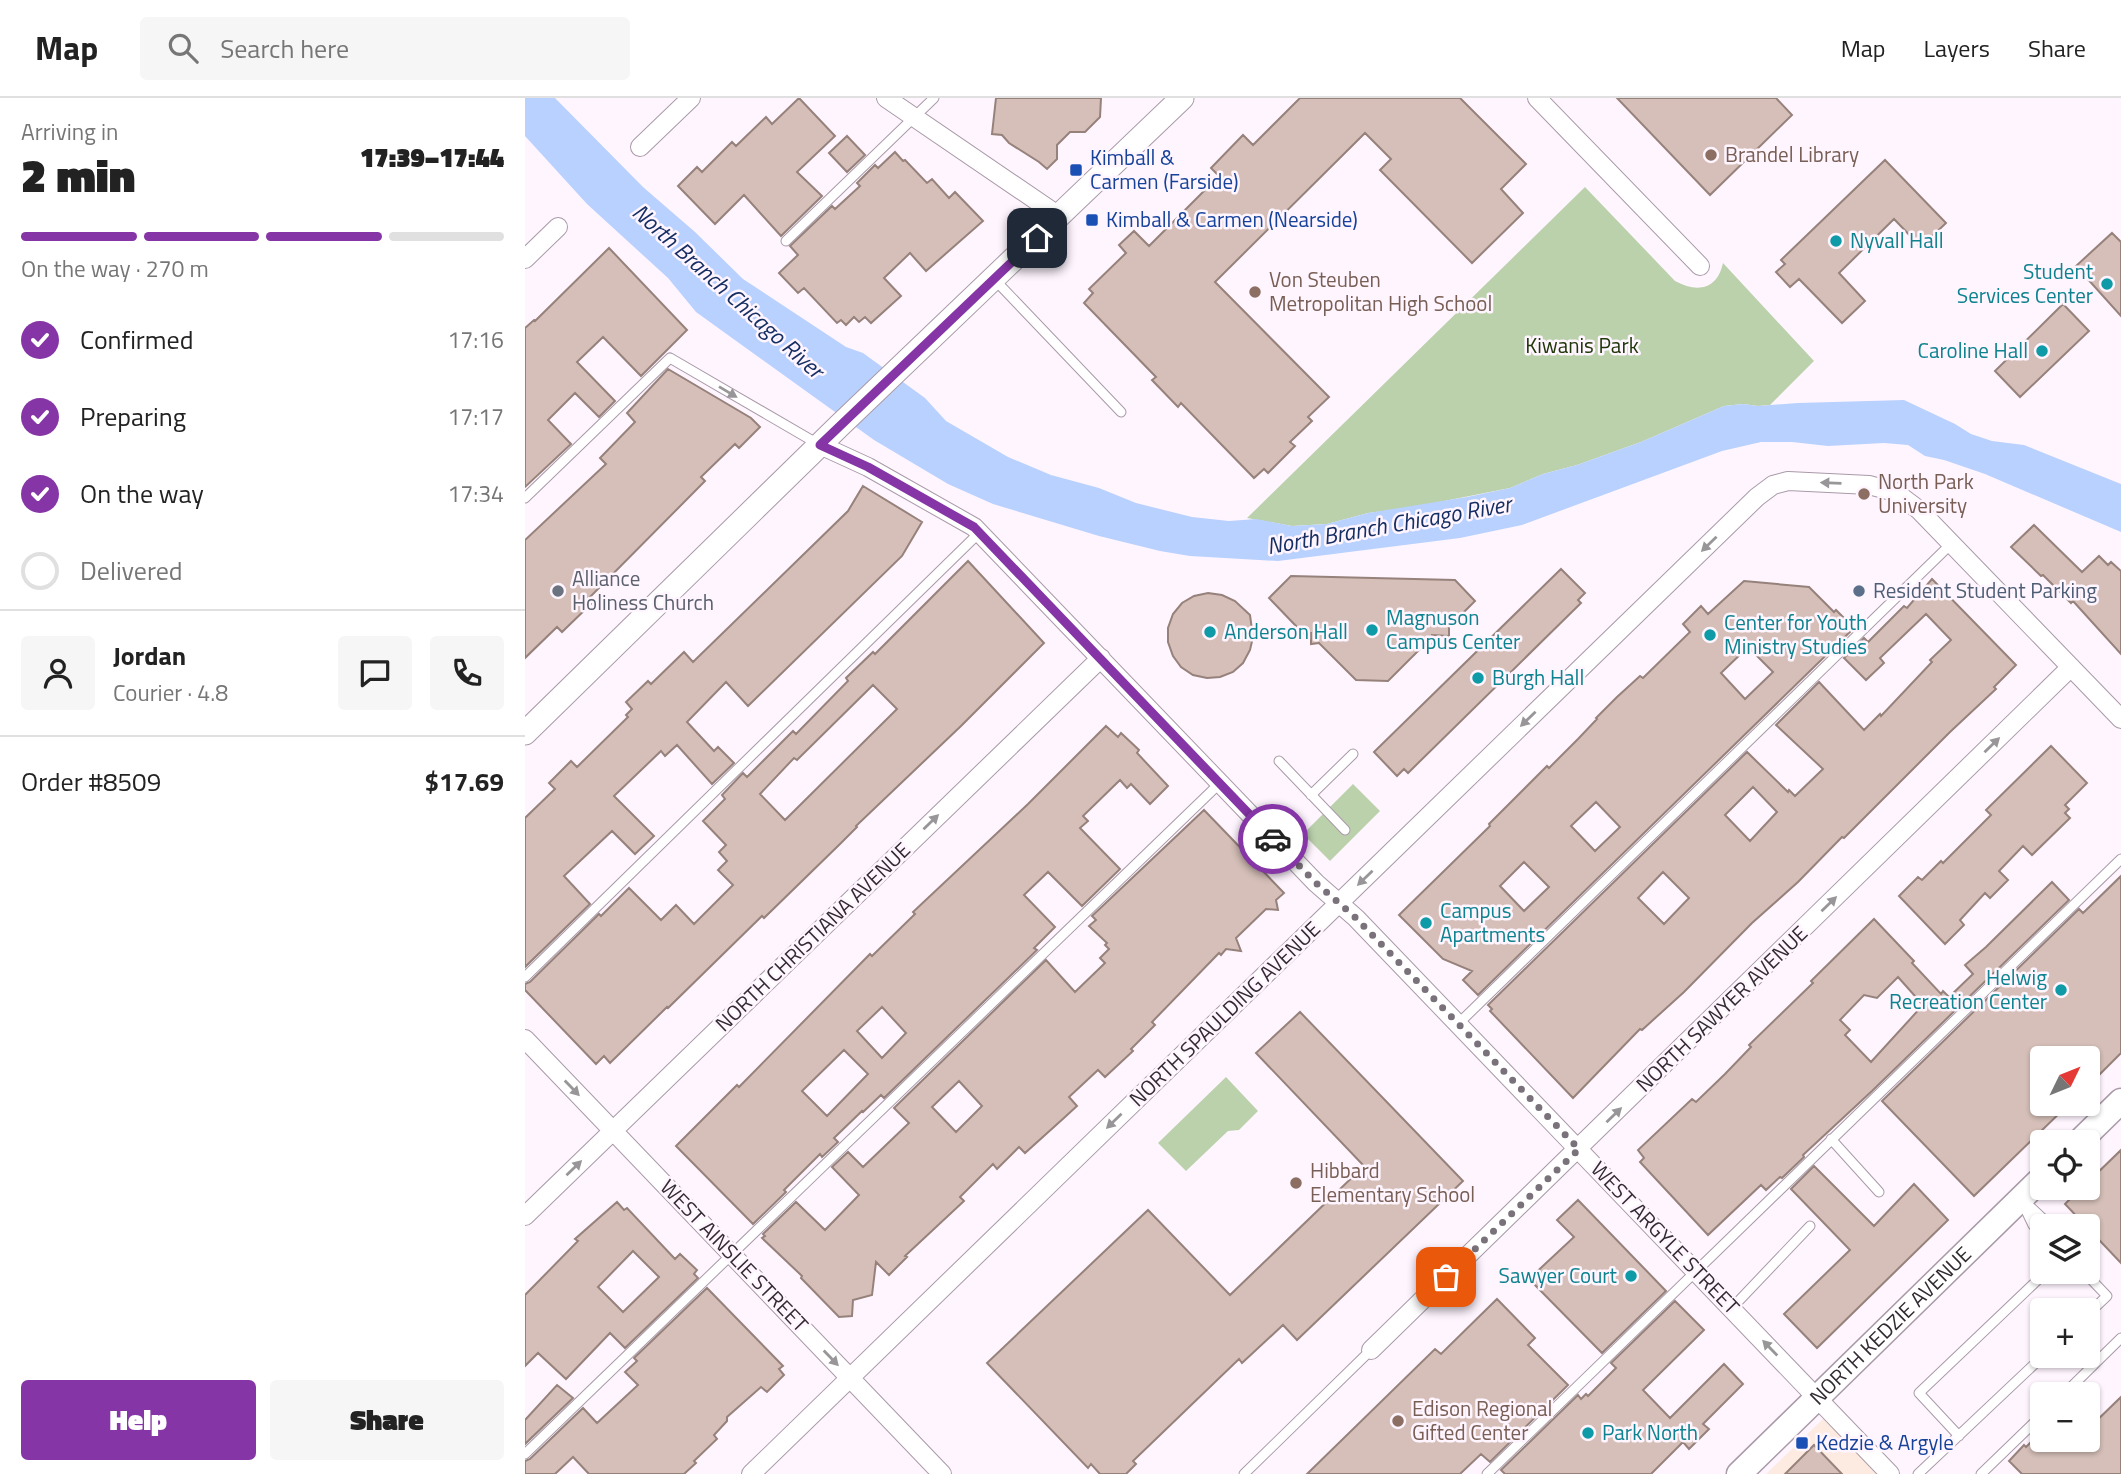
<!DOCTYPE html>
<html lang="en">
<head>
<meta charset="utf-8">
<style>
  body { margin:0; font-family:"Titillium Web",sans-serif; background:#f6f6f6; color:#222; height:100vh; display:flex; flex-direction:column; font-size:26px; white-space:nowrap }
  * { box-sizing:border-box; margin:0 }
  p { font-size:23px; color:#767676 }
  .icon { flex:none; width:38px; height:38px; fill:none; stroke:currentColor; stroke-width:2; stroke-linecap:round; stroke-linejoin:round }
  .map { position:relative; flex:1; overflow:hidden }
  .panel { display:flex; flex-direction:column; background:#fff; width:525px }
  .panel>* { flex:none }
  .needle { width:46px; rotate:47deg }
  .buttons { position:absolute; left:1505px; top:948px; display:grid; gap:14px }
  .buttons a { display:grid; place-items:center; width:70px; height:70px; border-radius:7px; background:#fff; box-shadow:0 2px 5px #0004; font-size:35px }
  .pin { position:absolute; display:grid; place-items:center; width:60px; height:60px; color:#fff; margin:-30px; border-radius:14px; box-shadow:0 4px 10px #0006 }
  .courier { position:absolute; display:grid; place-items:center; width:70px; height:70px; margin:-35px; border:5px solid #8535a5; border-radius:50%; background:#fff; color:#222; box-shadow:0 2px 9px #0007 }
  .summary em { font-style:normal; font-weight:800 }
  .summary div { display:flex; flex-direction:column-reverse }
  .summary { display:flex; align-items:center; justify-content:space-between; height:119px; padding:0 21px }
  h1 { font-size:46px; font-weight:800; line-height:52px }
  .bar { display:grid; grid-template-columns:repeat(4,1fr); gap:10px 7px; align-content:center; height:84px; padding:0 21px }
  .bar i { height:9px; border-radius:5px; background:#e0e0e0 }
  .bar .current { background:#8535a5 }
  .bar p { grid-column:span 4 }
  .line { display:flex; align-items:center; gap:18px; padding:0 21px; border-top:2px solid #e0e0e0 }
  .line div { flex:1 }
  .round { display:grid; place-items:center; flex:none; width:74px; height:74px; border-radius:7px; background:#f6f6f6 }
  ol { padding:0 21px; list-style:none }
  li { display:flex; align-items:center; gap:21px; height:77px }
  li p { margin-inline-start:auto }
  li .icon { padding:7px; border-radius:50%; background:#8535a5; color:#fff; stroke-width:4 }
  li:last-child { color:#767676 }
  li i { width:38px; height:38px; border:4px solid #e0e0e0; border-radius:50% }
  .button { display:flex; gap:14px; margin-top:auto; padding:14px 21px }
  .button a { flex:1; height:80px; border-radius:7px; background:#8535a5; color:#fff; font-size:28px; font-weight:800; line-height:80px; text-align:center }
  .button a+a { background:#f6f6f6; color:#222 }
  header { display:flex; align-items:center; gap:42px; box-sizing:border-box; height:98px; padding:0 35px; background:#fff; border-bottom:2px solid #e0e0e0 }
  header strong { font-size:33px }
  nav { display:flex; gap:38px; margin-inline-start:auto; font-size:24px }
  .search { width:490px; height:63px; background:#f6f6f6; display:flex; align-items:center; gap:18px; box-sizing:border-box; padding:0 24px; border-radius:7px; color:#767676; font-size:26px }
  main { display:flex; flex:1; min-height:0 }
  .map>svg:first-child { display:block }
</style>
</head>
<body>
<header>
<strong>Map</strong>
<div class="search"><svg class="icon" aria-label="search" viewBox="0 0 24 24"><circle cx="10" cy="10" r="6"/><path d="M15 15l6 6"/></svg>Search here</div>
<nav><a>Map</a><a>Layers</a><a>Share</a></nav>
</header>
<main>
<section class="panel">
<div class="summary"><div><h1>2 min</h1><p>Arriving in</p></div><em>17:39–17:44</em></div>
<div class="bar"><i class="current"></i><i class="current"></i><i class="current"></i><i></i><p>On the way · 270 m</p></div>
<ol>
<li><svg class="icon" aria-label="check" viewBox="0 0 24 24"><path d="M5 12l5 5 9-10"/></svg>Confirmed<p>17:16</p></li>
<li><svg class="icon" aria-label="check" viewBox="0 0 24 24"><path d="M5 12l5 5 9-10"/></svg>Preparing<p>17:17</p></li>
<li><svg class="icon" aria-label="check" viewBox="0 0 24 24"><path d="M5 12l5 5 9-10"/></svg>On the way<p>17:34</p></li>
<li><i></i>Delivered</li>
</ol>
<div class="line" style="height:126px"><a class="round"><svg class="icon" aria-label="person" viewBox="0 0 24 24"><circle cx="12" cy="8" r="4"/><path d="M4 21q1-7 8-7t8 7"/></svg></a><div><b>Jordan</b><p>Courier · 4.8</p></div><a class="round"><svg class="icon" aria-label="chat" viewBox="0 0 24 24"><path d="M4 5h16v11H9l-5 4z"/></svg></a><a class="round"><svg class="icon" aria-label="phone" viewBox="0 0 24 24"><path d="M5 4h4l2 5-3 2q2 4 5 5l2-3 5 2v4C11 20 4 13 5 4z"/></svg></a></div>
<div class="line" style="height:91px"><div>Order #8509</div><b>$17.69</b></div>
<div class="button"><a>Help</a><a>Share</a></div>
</section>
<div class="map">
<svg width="1596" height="1376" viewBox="0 0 1596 1376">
  <rect width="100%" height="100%" fill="#fff5ff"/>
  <path fill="#fdebe1" d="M1301 1318 1357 1376H1241Z"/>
  <path fill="#bbd1ac" d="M1060 89 1150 183C1172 195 1192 192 1198 165L1289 263 1245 307 1233 308 1218 306 1199 308 1116 344 1052 367 1018 376 985 390 889 409 843 415 802 426 767 428 722 420Z
    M828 686 855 713 805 763 778 736Z
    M701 979 733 1013 714 1032 703 1033 661 1073 633 1045Z"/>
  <path fill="#b9d1fe" d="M0 0H30L118 89 170 134 218 181 321 249 338 255 400 300 421 323 483 359 526 377 574 390 611 405 667 419 704 423 731 421 767 428 802 426 843 415 942 399 985 390 1018 376 1052 367 1116 344 1199 308 1218 306 1233 308 1273 305 1379 302 1430 326 1446 336 1467 343 1499 347 1596 386V434L1460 376 1419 362 1400 358 1383 347 1359 345 1303 348 1267 344H1236L1197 353 997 427 935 440 753 463 665 458 635 453 574 438 468 406 423 386 349 342 171 214 143 180 62 106 0 38Z"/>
  <path fill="#d5bfb8" stroke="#96817b" stroke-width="2" fill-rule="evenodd" d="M274 0 310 38 272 74 297 98 256 138 219 97 190 126 153 88 172 69 177 74 207 44 211 48 241 19 247 26Z
    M471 0H576L575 19 560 34H545L532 47V61L522 71 514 64 484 45 477 37 467 36Z
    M775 0H935L1001 66 976 91 998 115 947 165 855 72 866 61 840 35 690 184 804 299 783 319 787 323 765 344 770 348 743 375 739 371 729 380 656 305 653 309 627 282 631 279 559 205 568 195 564 191 601 155 594 147 609 133 624 148 694 78 686 70 718 37 728 47Z
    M1092 0H1251L1267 17 1185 97Z
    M322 38 340 57 322 74 304 55Z
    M370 54 378 63 380 62 402 85 407 81 424 100 430 94 458 123 401 173 385 155 359 180 376 198 346 225 340 219 334 224 329 219 321 227 316 222 312 225 279 190 273 195 254 175 273 157 265 148 307 108 310 111 335 88 332 85 350 67 353 70Z
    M1360 62 1421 125 1396 149 1369 121 1314 175 1340 203 1317 225 1274 181 1265 189 1251 174 1260 166 1256 162Z
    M1587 135 1596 144V218L1551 168Z
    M84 150 162 232 116 278 78 239 52 264 90 303 74 319 50 295 23 322 46 346 0 389V230L9 222 10 223Z
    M1538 206 1564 233 1495 299 1470 273Z
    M143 271 226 320 235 329 214 350 210 346 176 379 180 383 64 500 68 504 37 534 32 529 0 560V442L81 366 75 360 110 324 102 315Z
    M338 388 397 424 377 458 223 608 201 584 162 624 189 653 193 649 209 665 187 686 152 647 140 658 136 653 89 698 129 738 110 756 87 733 39 778 65 806 0 869V720L30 691 24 685 46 663 52 669 103 619 101 617 107 611 101 604 123 583 126 586 159 554 168 564 323 413Z
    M1509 427 1557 474 1574 458 1583 467 1586 464 1596 473V556L1548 503 1546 505 1518 477 1516 478 1486 449Z
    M443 463 519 545 436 628 331 728 332 729 315 746 239 820 237 818 143 910 142 909 85 965 79 958 71 966 0 892V886L5 884 74 816 76 818 104 790 136 822 151 807 169 826 208 787 193 772 202 763 194 754 201 747 178 723 200 701 197 697 218 675 222 679 268 633 271 636 323 583 321 580 348 554 350 556ZM348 587 372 611 260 722 235 696 269 660 272 662Z
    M1036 471 1060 495 1053 502 1056 505 883 675 879 671 872 678 849 654Z
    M766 478 930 482 950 503 924 529V538L907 537 908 546H900L863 583 831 582 794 545 786 546V535L771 536V528L744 500Z
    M1407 481 1491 567 1469 589 1471 591 1425 634 1319 740 1317 739 1273 784 1227 825 1159 894 1117 932 1115 931 1048 1000 965 913 967 911 963 907 1222 654 1263 694 1264 692 1270 698 1298 671 1251 627 1294 584 1339 632 1355 616 1356 618 1407 564 1405 562 1426 542 1401 516 1355 560 1359 565 1341 582 1319 560 1339 540 1343 544 1379 508 1382 510ZM1228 689 1252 714 1225 743 1200 717ZM1138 774 1164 800 1139 826 1113 800Z
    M1219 483 1284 489 1309 514 1311 512 1329 530 953 897 938 882 947 873 918 861 874 817 965 728 964 726 1022 668 1024 670 1053 641 1072 621 1071 620 1092 599 1115 578 1118 580 1165 534 1158 526 1176 508 1183 516ZM1223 549 1248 574 1220 601 1196 575ZM1071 704 1095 729 1070 753 1046 728ZM999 764 1024 789 999 813 975 788Z
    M683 495 697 497 710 503 725 517 728 539 725 552 718 565 708 574 695 579 682 580 668 577 656 569 648 558 643 544V530L648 516 657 505 669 498Z
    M581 628 593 639 596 635 614 652 612 655 643 688 625 706 606 686 602 690 595 682 558 718 563 723 555 730 595 771 557 808 523 774 499 797 530 829 509 850 512 852 359 1000 356 997 338 1014 337 1013 309 1040 313 1044 297 1059 295 1056 259 1092 261 1094 228 1126 151 1048 212 987 214 989 345 856 347 858 390 816 388 814 503 706ZM357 909 381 935 357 960 332 933ZM319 952 343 976 302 1018 277 993Z
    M1526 648 1562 685 1540 707 1544 711 1540 715 1545 720 1507 757 1498 748 1474 773 1483 782 1465 800 1460 795 1435 822 1439 827 1420 846 1374 798 1393 779 1397 782 1416 763 1418 765 1466 717 1461 712Z
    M679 712 759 795 751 802 753 812 741 811 711 840 716 853 701 851 696 857 694 855 627 924 630 927 606 951 608 953 580 979 573 972 544 999 552 1008 540 1019 500 1055 494 1049 472 1071 468 1066 435 1099 439 1103 380 1158 382 1159 364 1177 351 1164 347 1197 328 1202 327 1218 314 1219 276 1180 277 1178 237 1140 240 1138 238 1136 271 1104 300 1132 334 1097 307 1069 323 1054 338 1069 384 1025 369 1010 521 862 550 894 580 865 575 860 584 851 580 847 582 845 564 828 571 822 567 818ZM434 983 457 1008 431 1034 407 1009Z
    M1596 778V955L1563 988V961H1517V1006H1544L1449 1098 1357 1003 1554 811 1558 815Z
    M1527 784 1544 802 1347 993 1278 1057 1279 1059 1257 1080 1255 1079 1241 1092 1236 1087 1183 1137 1115 1064 1119 1060 1113 1052 1167 1001 1171 1004 1200 976 1226 949 1224 947 1288 885 1286 883 1349 821 1389 863 1387 865 1416 896 1418 893 1424 899 1448 876 1440 867 1461 849ZM1373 879 1398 907 1346 964 1320 937 1325 932 1315 922 1339 897 1352 900Z
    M775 914 938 1083 772 1242 758 1227 717 1265 714 1261 608 1363 611 1366 601 1376H575L566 1366 563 1370 462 1265 623 1112 705 1197 839 1068 731 955Z
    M1596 1052V1165L1540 1106 1556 1090H1563V1084Z
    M1289 1068 1349 1128 1389 1086 1423 1122 1292 1250 1259 1216 1325 1152 1266 1091Z
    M1053 1102 1141 1193 1077 1255 1004 1181 1049 1139 1032 1122Z
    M92 1104 99 1112 102 1110 150 1161 155 1156 172 1172 169 1176 173 1180 100 1250 85 1235 41 1281 13 1255 0 1268V1197L53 1143 50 1141ZM108 1153 134 1179 98 1214 73 1189Z
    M182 1190 258 1268 254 1271 259 1277 242 1294 236 1289 202 1319V1323L189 1337 192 1341 169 1363 171 1365 159 1376H64L48 1359 30 1376H0V1363L5 1361 58 1310 72 1325 113 1287 100 1274 112 1263 109 1260Z
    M972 1201 1010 1240 1003 1247 1043 1287 965 1364 956 1356 935 1376H782L910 1251 916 1256Z
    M1150 1203 1179 1232 1118 1292 1145 1320 1199 1266 1218 1286 1178 1326 1184 1331 1164 1351 1158 1344 1126 1376H980L976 1372 1053 1297 1056 1301 1061 1296 1063 1298 1091 1270 1086 1265Z
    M32 1287 48 1300 0 1346V1322Z
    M1596 1299V1376H1497L1484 1363 1499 1347 1501 1349 1508 1342H1563V1331Z
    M1289 1347 1317 1376H1260Z"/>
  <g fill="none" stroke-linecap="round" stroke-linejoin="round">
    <defs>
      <path id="service" d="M261 143 409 0
        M470 182 596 314
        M0 400 145 260 293 346
        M754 663 820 732
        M786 697 828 656
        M0 879 455 434
        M933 926 1427 445
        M1306 1041 1354 1094
        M1496 1102 1508 1127 1517 1138
        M1500 1104 1527 1129
        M1559 1174 1582 1198 1563 1216
        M1207 1210 1285 1128
        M1538 1297 1596 1240
        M1434 1338 1394 1295 1521 1174
        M0 1356 695 685
        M719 1376 846 1252
        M962 1376 1596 761
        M1393 1376 1518 1258
        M1456 1376 1517 1317"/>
      <path id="minor" d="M361 0 534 118
        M1012 0 1175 168
        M115 49 166 0
        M0 161 33 129
        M295 347 343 369 449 429 791 785 831 820 1365 1376
        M0 941 417 1376
        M0 1118 576 560
        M846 1252 1546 569
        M226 1376 1232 399 1248 387 1263 383 1344 387 1370 394 1394 412 1596 621"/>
      <path id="tertiary" d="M0 635 314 328 657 0"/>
      <g id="secondary">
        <path d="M1553 1045 1596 1003"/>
        <path id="s1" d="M1214 1376 1517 1080"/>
      </g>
    </defs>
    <use href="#service" stroke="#a99aa8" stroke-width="11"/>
    <use href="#minor" stroke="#a99aa8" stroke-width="20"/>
    <use href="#tertiary" stroke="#a99aa8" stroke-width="25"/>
    <use href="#secondary" stroke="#a99aa8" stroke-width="27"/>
    <use href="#service" stroke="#fff" stroke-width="9"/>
    <use href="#minor" stroke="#fff" stroke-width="18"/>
    <use href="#tertiary" stroke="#fff" stroke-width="23"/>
    <use href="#secondary" stroke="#fff" stroke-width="24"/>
  </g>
  <defs><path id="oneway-solid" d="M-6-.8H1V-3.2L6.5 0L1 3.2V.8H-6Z" transform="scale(1.75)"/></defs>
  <g fill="#989698">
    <use href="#oneway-solid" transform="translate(203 294) rotate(31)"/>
    <use href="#oneway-solid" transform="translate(1306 385) rotate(-178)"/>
    <use href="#oneway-solid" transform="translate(1184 446) rotate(136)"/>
    <use href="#oneway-solid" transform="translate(1003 621) rotate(136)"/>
    <use href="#oneway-solid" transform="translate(1467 647) rotate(-44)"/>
    <use href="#oneway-solid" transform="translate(406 724) rotate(-44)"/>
    <use href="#oneway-solid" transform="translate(840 780) rotate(136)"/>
    <use href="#oneway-solid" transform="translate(1304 806) rotate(-44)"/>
    <use href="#oneway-solid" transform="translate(47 990) rotate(46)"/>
    <use href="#oneway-solid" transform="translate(1089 1017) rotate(-44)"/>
    <use href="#oneway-solid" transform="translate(589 1023) rotate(136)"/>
    <use href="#oneway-solid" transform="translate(49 1070) rotate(-44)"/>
    <use href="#oneway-solid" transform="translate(1245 1250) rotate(-134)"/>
    <use href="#oneway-solid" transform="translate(306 1260) rotate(46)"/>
  </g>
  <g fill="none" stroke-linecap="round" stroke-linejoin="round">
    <path stroke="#7a727a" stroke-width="7" stroke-dasharray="0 12.6" d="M748 741 791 785 831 820 1054 1051 921 1179"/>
    <path stroke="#8535a5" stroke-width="9" d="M512 140 295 347 343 369 449 429 748 741"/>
  </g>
  <g fill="#8d6e63" stroke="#fff5ff" stroke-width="2.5">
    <circle cx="1186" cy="57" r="7"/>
    <circle cx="730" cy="194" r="7"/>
    <circle cx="1339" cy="396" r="7"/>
    <circle cx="771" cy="1085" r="7"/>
    <circle cx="873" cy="1323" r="7"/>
  </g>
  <g fill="#1a4fb4" stroke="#fff5ff" stroke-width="2.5">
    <rect x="544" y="65" width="14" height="14" rx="3.5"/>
    <rect x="560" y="115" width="14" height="14" rx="3.5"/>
    <rect x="1270" y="1338" width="14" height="14" rx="3.5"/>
  </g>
  <g fill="#0f9aa8" stroke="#fff5ff" stroke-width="2.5">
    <circle cx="1311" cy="143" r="7"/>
    <circle cx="1582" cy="186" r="7"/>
    <circle cx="1517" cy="253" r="7"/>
    <circle cx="847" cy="532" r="7"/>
    <circle cx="685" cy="534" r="7"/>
    <circle cx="1185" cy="537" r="7"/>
    <circle cx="953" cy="580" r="7"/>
    <circle cx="901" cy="825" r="7"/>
    <circle cx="1536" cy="892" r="7"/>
    <circle cx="1106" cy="1178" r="7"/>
    <circle cx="1063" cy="1335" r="7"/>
  </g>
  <circle fill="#6b7280" stroke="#fff5ff" stroke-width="2.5" cx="33" cy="493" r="7"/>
  <circle fill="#5c6f8a" stroke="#fff5ff" stroke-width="2.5" cx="1334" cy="493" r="7"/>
  <g text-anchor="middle" stroke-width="5" stroke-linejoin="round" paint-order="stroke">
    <g font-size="21" fill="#785e54" stroke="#fff5ff" text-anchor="start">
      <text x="1200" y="64">Brandel Library</text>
      <text x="744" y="189">Von Steuben<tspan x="744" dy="24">Metropolitan High School</tspan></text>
      <text x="1353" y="391">North Park<tspan x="1353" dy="24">University</tspan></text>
      <text x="785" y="1080">Hibbard<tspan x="785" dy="24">Elementary School</tspan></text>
      <text x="887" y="1318">Edison Regional<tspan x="887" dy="24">Gifted Center</tspan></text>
    </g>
    <g font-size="21" fill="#164399" stroke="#fff5ff" text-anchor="start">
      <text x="565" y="67">Kimball &amp;<tspan x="565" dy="24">Carmen (Farside)</tspan></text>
      <text x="581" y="129">Kimball &amp; Carmen (Nearside)</text>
      <text x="1291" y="1352">Kedzie &amp; Argyle</text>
    </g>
    <g font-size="21" fill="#0d838f" stroke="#fff5ff" text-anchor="start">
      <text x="1325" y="150">Nyvall Hall</text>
      <text x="1568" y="181" text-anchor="end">Student<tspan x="1568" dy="24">Services Center</tspan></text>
      <text x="1503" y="260" text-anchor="end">Caroline Hall</text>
      <text x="861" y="527">Magnuson<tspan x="861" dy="24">Campus Center</tspan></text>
      <text x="1199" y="532">Center for Youth<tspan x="1199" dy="24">Ministry Studies</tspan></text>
      <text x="699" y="541">Anderson Hall</text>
      <text x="967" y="587">Burgh Hall</text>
      <text x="915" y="820">Campus<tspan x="915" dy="24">Apartments</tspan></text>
      <text x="1522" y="887" text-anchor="end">Helwig<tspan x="1522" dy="24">Recreation Center</tspan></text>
      <text x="1092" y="1185" text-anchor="end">Sawyer Court</text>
      <text x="1077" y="1342">Park North</text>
    </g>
    <g font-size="21" fill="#203809" stroke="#fff5ff">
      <text x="1057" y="255">Kiwanis Park</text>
    </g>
    <g font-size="21" fill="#5b616d" stroke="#fff5ff" text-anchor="start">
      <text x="47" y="488">Alliance<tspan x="47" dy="24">Holiness Church</tspan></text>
    </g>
    <g font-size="21" fill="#4e5e75" stroke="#fff5ff" text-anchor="start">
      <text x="1348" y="500">Resident Student Parking</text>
    </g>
    <g font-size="21" fill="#322c32" stroke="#fff5ff">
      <text transform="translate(288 839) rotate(-44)" y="7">NORTH CHRISTIANA AVENUE</text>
      <text transform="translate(1197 911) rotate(-44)" y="7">NORTH SAWYER AVENUE</text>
      <text transform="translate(700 916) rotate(-44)" y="7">NORTH SPAULDING AVENUE</text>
      <text transform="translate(1140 1140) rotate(46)" y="7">WEST ARGYLE STREET</text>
      <text transform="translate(209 1158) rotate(46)" y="7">WEST AINSLIE STREET</text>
      <text dy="7" stroke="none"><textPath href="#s1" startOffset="212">NORTH KEDZIE AVENUE</textPath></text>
    </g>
    <g font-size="23" font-style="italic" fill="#162f63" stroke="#fff5ff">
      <text transform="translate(203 193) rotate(42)" y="8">North Branch Chicago River</text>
      <text transform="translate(864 427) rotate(-10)" y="8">North Branch Chicago River</text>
    </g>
  </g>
</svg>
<div class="buttons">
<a><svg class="needle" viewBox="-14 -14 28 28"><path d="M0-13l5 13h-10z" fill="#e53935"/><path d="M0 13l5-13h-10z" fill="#767676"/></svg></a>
<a><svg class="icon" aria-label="locate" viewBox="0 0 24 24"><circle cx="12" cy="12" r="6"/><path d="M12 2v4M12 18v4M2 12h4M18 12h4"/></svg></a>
<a><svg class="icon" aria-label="layers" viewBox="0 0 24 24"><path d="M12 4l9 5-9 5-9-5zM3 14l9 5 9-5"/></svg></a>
<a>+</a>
<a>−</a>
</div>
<div class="pin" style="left:921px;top:1179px;background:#ea580c"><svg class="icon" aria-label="bag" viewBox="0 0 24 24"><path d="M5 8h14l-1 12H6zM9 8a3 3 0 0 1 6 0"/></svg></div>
<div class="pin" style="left:512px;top:140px;background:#1f2937"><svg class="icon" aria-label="home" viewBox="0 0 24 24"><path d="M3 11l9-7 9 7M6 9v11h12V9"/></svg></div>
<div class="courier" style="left:748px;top:741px"><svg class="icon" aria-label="car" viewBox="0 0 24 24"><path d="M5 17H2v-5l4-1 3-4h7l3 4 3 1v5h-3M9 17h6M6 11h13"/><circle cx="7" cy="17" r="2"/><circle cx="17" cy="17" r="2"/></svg></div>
</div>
</main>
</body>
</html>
